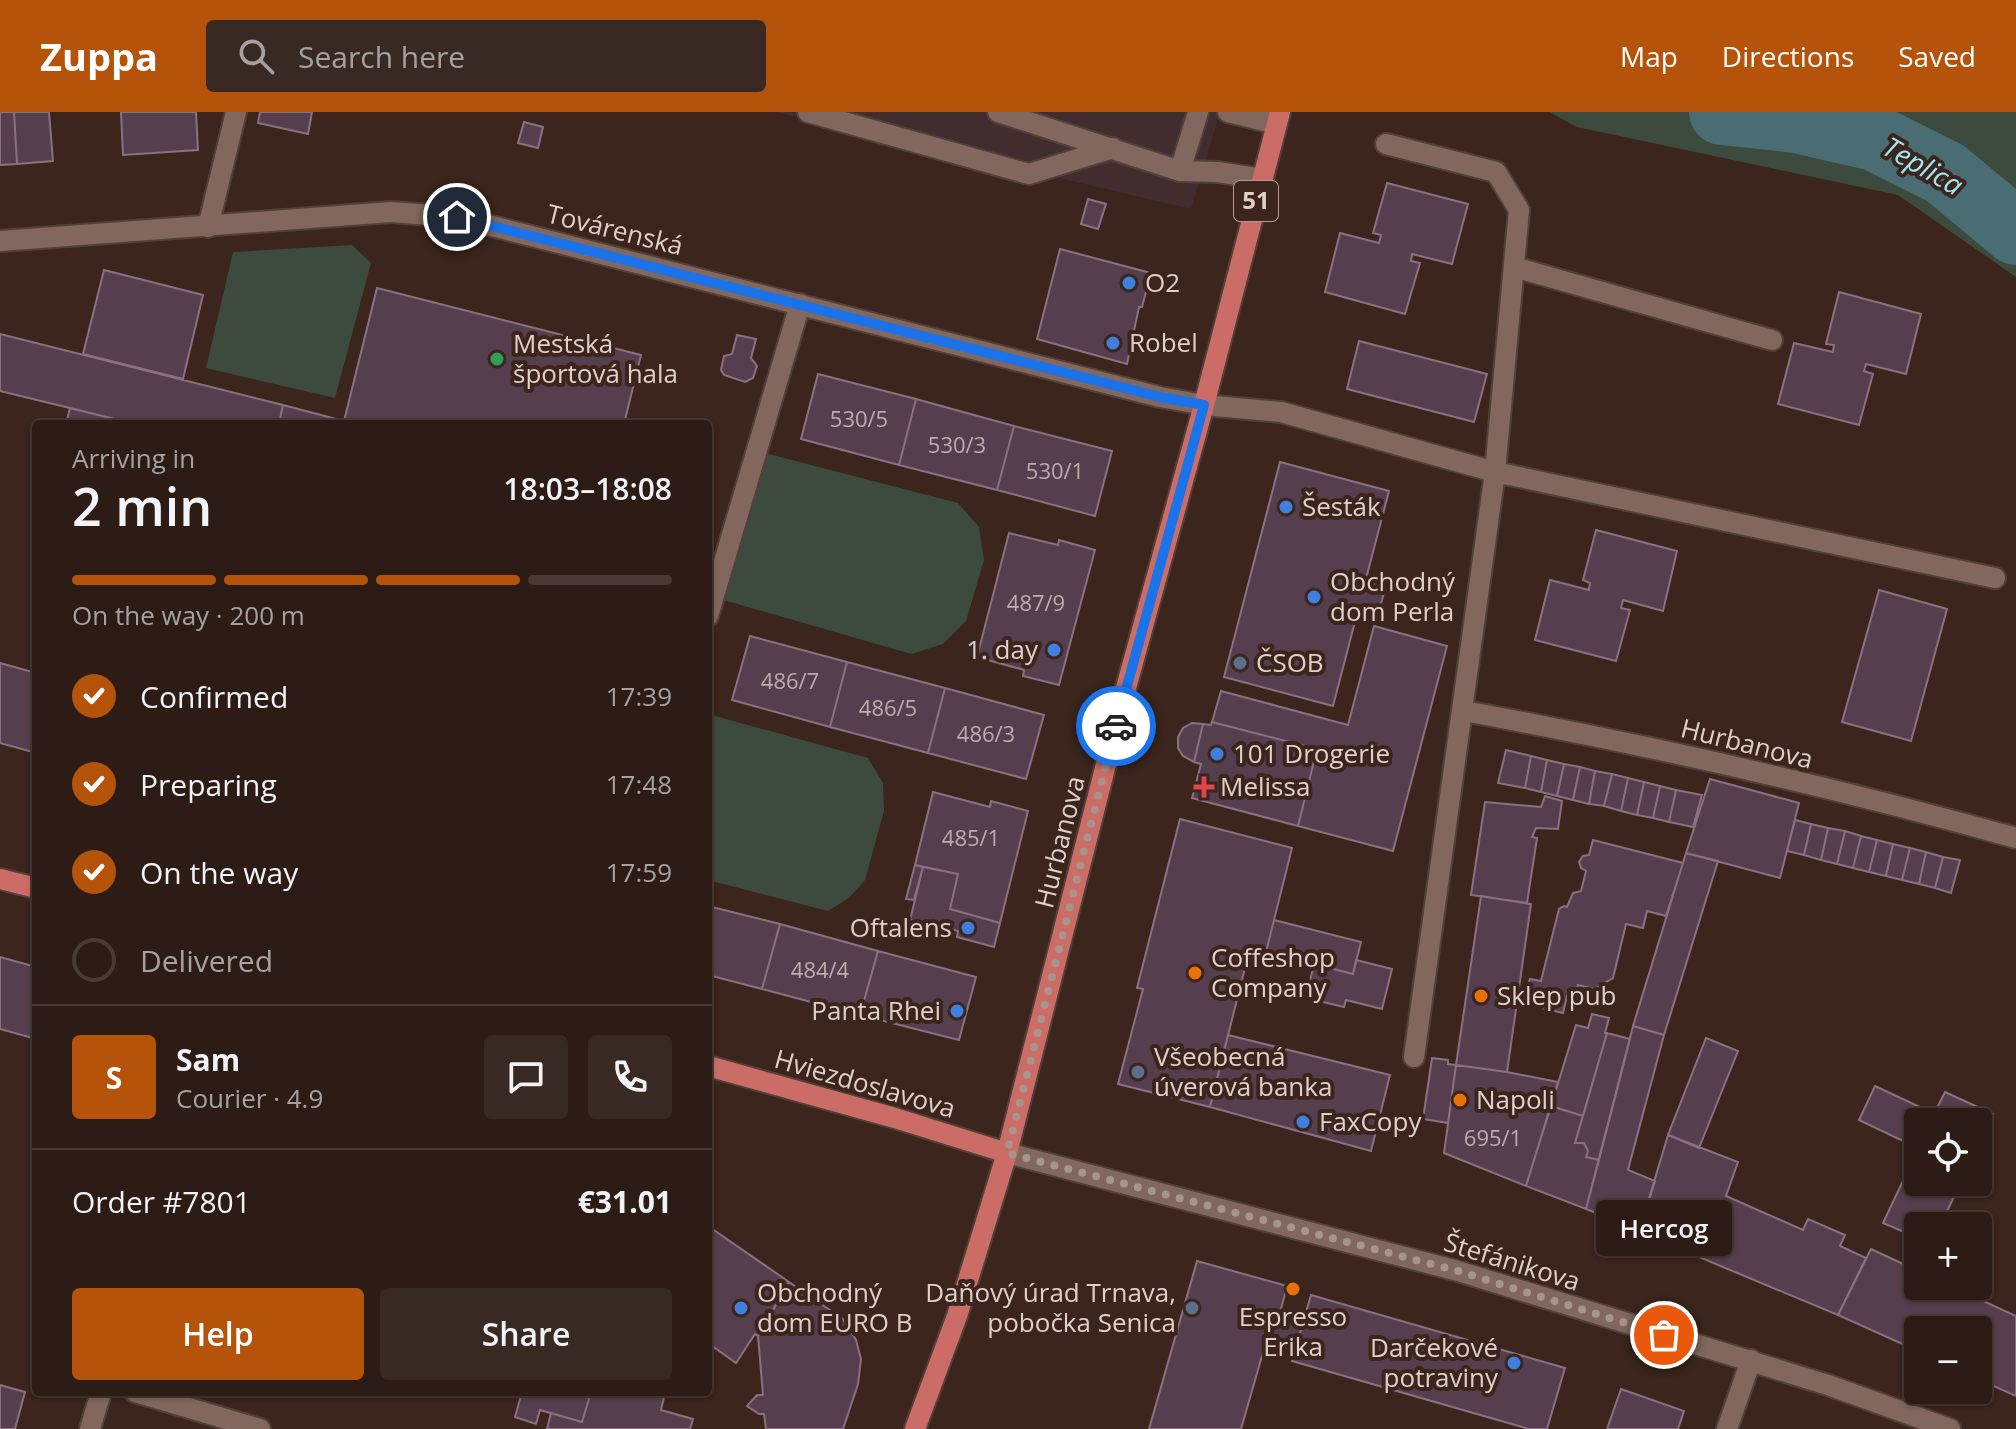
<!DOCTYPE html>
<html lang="en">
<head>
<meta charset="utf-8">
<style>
  body { margin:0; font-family:"Open Sans",sans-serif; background:#382922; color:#f1f3f6; height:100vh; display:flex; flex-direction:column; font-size:30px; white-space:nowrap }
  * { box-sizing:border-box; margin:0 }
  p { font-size:26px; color:#a6a1a0 }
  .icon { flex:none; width:44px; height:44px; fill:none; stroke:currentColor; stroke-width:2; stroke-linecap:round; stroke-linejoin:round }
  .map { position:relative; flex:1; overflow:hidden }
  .drawer { position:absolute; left:32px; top:308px; width:680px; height:976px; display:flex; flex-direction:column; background:#2c1c15; border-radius:8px; box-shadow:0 2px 6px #0004,0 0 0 2px #483a34 }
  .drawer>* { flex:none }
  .controls { position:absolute; left:1904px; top:996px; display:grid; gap:16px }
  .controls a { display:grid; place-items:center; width:88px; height:88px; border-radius:8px; background:#2c1c15; box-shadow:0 2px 6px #0004,0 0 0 2px #483a34; font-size:40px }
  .pin { position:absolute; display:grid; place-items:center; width:68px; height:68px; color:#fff; margin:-34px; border:4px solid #fff; border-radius:50%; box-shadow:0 2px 8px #0007 }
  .courier { position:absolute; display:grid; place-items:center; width:80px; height:80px; margin:-40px; border:6px solid #1a73e8; border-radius:50%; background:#fff; color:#222; box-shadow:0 2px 10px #0007 }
  .bubble { position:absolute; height:56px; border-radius:8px; background:#2c1c15; box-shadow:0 2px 6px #0004,0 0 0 2px #483a34; font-size:26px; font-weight:600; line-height:56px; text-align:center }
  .overview em { font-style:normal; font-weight:600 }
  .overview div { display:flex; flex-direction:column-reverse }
  .overview { display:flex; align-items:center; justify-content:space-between; height:136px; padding:0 40px }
  h1 { font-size:52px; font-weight:600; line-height:60px }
  .bar { display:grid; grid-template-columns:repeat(4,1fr); gap:12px 8px; align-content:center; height:96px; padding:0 40px }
  .bar i { height:10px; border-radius:6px; background:#483a34 }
  .bar .selected { background:#b45309 }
  .bar p { grid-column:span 4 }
  .line { display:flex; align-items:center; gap:20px; padding:0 40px; border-top:2px solid #483a34 }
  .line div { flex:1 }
  .round { display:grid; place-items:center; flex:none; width:84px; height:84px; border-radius:8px; background:#382922 }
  ol { padding:0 40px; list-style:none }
  li { display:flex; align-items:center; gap:24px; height:88px }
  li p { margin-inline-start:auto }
  li .icon { padding:8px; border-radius:50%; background:#b45309; color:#fff; stroke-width:4 }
  li:last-child { color:#a6a1a0 }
  li i { width:44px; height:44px; border:4px solid #483a34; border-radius:50% }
  .button { display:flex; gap:16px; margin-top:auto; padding:16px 40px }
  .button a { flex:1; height:92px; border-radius:8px; background:#b45309; color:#fff; font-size:32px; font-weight:600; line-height:92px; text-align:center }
  .button a+a { background:#382922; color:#f1f3f6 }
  header { display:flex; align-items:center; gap:48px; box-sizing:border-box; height:112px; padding:0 40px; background:#b45309; color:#fff }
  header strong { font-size:38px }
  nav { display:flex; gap:44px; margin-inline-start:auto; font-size:28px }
  .search { width:560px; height:72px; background:#382922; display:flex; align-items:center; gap:20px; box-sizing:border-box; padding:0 28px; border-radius:8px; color:#a6a1a0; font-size:30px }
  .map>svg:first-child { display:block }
</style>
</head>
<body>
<header>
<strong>Zuppa</strong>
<div class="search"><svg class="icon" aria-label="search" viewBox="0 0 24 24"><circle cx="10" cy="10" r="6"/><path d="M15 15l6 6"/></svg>Search here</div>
<nav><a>Map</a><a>Directions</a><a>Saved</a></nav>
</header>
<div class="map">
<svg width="2016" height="1317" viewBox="0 0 2016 1317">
  <rect width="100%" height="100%" fill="#3b251c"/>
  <path fill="#412c2f" d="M776 0H1220L1191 97Z"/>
  <path fill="#3c4b3e" d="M1549 0H2016V165L1898 83 1577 15Z
    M352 133 371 151 335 286 206 256 233 140Z
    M757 339 958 391 979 415 984 448 966 509 943 532 911 542 713 485Z
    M708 602 868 646 883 671 884 699 865 768 849 786 828 799 708 768Z"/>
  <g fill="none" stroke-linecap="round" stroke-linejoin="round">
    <path stroke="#4a6d74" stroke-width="66" d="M1722 0 1797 8 1875 26 1945 61 2016 120"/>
  </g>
  <path fill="#553f4e" stroke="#897181" stroke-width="2" d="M0 0H14L17 52 0 53Z
    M14 0H49L53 49 17 52Z
    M121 0H196L198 38 123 43Z
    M260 0H312L308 22 258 11Z
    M524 10 543 15 538 36 518 31Z
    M1387 71 1468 92 1452 152 1412 142 1411 149 1420 151 1405 202 1325 180 1340 121 1379 131 1381 123 1373 121Z
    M1088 87 1106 92 1098 117 1081 112Z
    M1060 137 1151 161 1142 195H1139L1127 252 1037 227Z
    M104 158 203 183 183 267 83 242Z
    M377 176 641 243 624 312H279L283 293 344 309Z
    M1839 180 1921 202 1906 262 1866 252 1864 259 1873 262 1859 313 1778 292 1794 231 1833 240 1834 233 1826 232Z
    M0 222 283 293 279 312H135L0 279Z
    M737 223 756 227 751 246 757 254 753 266 745 270 724 263 721 258 724 244 732 242Z
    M1359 229 1487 262 1474 310 1347 277Z
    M818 262 916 287 899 353 801 327Z
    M916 287 1014 314 997 378 899 353Z
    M70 296 135 312H66Z
    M1014 314 1112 339 1095 404 997 378Z
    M1280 350 1389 379 1367 463 1387 469 1377 507 1357 502 1333 594 1224 565Z
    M1596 418 1677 439 1663 499 1623 488 1621 496 1630 498 1616 549 1535 528 1550 468 1589 478 1590 471 1583 468Z
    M1009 421 1058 433 1059 428 1095 438 1059 573 1023 564 1024 558 977 545Z
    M1879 478 1947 497 1911 629 1842 610Z
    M1374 514 1447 534 1393 739 1298 714 1317 637 1212 610 1221 579 1348 613Z
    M750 524 847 550 830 615 732 588Z
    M847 550 945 576 928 641 830 615Z
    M0 551 36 561V641L0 631Z
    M945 576 1044 603 1026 667 928 641Z
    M1212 610 1317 637 1298 714 1192 686 1201 652 1194 650 1203 612 1211 613Z
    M1192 611 1203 612 1194 650 1183 644 1178 636V625L1183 616Z
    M1506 638 1531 644 1525 676 1498 671Z
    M1531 644 1547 648 1541 680 1525 676Z
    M1547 648 1564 652 1557 684 1541 680Z
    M1564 652 1580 655 1573 688 1557 684Z
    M1580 655 1595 659 1589 692 1573 688Z
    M1595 659 1612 662 1604 694 1589 692Z
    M1612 662 1628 666 1621 699 1604 694Z
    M1628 666 1644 670 1637 703 1621 699Z
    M1710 667 1799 691 1780 766 1686 741Z
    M1644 670 1660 674 1653 706 1637 703Z
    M1660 674 1676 678 1669 710 1653 706Z
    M1676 678 1702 683 1693 715 1669 710Z
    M933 680 990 695 991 689 1028 699 1000 811 950 797 958 762 915 753Z
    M1545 684 1562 689 1558 717 1536 716 1532 725 1537 726 1527 791 1471 783 1485 690 1541 695Z
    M1180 707 1292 736 1266 840 1250 836 1210 995 1118 972 1143 877 1137 876Z
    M1795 708 1811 712 1804 743 1787 739Z
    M1811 712 1828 716 1821 748 1804 743Z
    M1828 716 1845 719 1837 752 1821 748Z
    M1845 719 1861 724 1853 756 1837 752Z
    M1861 724 1877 728 1869 760 1853 756Z
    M1593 728 1683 751 1666 804 1647 799 1643 816 1626 812 1613 866 1594 877 1578 873 1576 881 1567 884 1563 901 1524 892 1530 867 1541 869 1559 797 1564 794 1567 795 1573 781 1581 779 1586 759 1581 756 1579 750 1583 744 1589 743Z
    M1877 728 1893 732 1886 764 1869 760Z
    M1893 732 1910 736 1902 768 1886 764Z
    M1910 736 1926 740 1919 772 1902 768Z
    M1926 740 1943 745 1935 776 1919 772Z
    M1686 741 1718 749 1664 923 1633 914Z
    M1943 745 1960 748 1951 781 1935 776Z
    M915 753 923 755 914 788 906 787Z
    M923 755 958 762 950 797 1000 811 994 835 957 825 958 819 910 808Z
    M1481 784 1531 792 1507 960 1456 953Z
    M708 794 780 812 762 877 708 863Z
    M1274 808 1361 830 1353 862 1266 840Z
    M780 812 878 839 860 903 762 877Z
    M878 839 976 865 959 928 860 903Z
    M0 845 36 855V927L0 917Z
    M1356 848 1392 857 1382 897 1346 888 1344 895 1306 886 1314 852 1353 862Z
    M1592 902 1609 906 1605 921H1607L1583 1004 1551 994 1576 913 1588 916Z
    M1633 914 1664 923 1628 1058 1655 1069 1639 1120 1586 1097Z
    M1607 921 1630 927 1599 1048 1586 1045 1588 1039 1584 1031H1575Z
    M1228 923 1390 963 1371 1039 1210 995Z
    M1706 926 1738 939 1699 1036 1668 1023Z
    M1432 946 1448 948V952L1456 953 1448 1011 1423 1007Z
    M1456 953 1507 960 1558 970 1526 1074 1444 1041Z
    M1875 974 1922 996 1905 1030 1859 1008Z
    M1945 980 1993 1002 1978 1033V1010H1930Z
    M1551 994 1583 1004 1575 1031H1584L1588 1039 1586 1045 1599 1048 1586 1097 1526 1074Z
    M1668 1023 1738 1050 1726 1084 1803 1118 1808 1107 1845 1123 1840 1134 1866 1146 1838 1203 1639 1120Z
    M1918 1037V1070H1961L1940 1114H1918V1126L1883 1111Z
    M708 1114 789 1170 758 1224 755 1222 736 1251 708 1231Z
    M1871 1137 1918 1159V1174H1951L2016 1204V1284L1978 1267V1218H1918V1239L1838 1203Z
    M1197 1149 1287 1174 1280 1201 1304 1208 1295 1238 1266 1230 1241 1317H1149Z
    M789 1170 843 1207 856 1228 861 1247 858 1272 843 1317H766L764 1302H759L747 1294 757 1283H763L758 1224Z
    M1311 1183 1565 1256 1547 1317H1529L1292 1249Z
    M0 1273 25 1280 15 1317H0Z
    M1621 1277 1684 1299 1678 1317H1607Z
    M522 1280H591L582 1310 540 1298 536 1312 515 1305Z
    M591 1280 665 1281 661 1298 693 1307 690 1317H547L551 1301 582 1310Z"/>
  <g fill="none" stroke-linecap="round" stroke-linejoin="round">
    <defs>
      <path id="minor" d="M808 0 1029 62 1113 36
        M998 0 1180 59 1198 0
        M1228 0 1276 12
        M1386 32 1496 60 1519 98 1495 360 1995 466
        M1180 59 1218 60 1262 67
        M208 115 236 0
        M0 129 391 100 457 105 1160 285 1204 293 1281 300 1495 360 1414 945
        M1514 155 1772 228
        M708 504 800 192
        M1464 599C1649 633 1834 675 2016 726
        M1007 1041 1458 1159 1828 1273 1950 1317
        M135 1280 260 1317
        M90 1317 101 1280
        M1727 1317 1751 1248"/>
      <path id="major" d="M0 767 36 776
        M708 954 895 1006 1007 1041
        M915 1317 957 1204 1007 1041 1118 605 1204 293 1280 0"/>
    </defs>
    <use href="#minor" stroke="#524039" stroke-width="24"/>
    <use href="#major" stroke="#524039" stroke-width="24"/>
    <use href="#minor" stroke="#81675d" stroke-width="20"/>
    <use href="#major" stroke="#cc6c67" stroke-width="20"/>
  </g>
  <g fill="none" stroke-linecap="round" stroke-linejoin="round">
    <path stroke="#a6948d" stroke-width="8" stroke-dasharray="0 14.4" d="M1116 614 1007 1041 1458 1159 1664 1223"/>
    <path stroke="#1a73e8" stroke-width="10" d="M457 105 1160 285 1204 293 1116 614"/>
  </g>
  <g fill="#3f7fe0" stroke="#3b251c" stroke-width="3">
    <circle cx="1129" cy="171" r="8"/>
    <circle cx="1113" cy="231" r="8"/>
    <circle cx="1286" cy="395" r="8"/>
    <circle cx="1314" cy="485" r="8"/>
    <circle cx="1054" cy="538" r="8"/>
    <circle cx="1217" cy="642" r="8"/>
    <circle cx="968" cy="816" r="8"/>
    <circle cx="957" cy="899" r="8"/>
    <circle cx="1303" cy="1010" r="8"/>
    <circle cx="741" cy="1196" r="8"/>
    <circle cx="1514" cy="1251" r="8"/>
  </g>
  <circle fill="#2e9e5b" stroke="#3b251c" stroke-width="3" cx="497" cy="247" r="8"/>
  <g fill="#5c6f8a" stroke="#3b251c" stroke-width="3">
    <circle cx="1240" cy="551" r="8"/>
    <circle cx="1138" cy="960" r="8"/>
    <circle cx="1192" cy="1196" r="8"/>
  </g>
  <path fill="#e0444e" stroke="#3b251c" stroke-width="3" d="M1200 663h8v8h8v8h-8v8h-8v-8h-8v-8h8z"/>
  <g fill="#e8710a" stroke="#3b251c" stroke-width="3">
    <circle cx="1195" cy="861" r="8"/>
    <circle cx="1481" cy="884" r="8"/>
    <circle cx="1460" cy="988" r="8"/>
    <circle cx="1293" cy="1177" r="8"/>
  </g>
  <g text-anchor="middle" stroke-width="8" stroke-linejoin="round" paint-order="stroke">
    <g font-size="22" fill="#bcacab">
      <text x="859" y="315">530/5</text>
      <text x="957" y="341">530/3</text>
      <text x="1055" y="367">530/1</text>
      <text x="1036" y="499">487/9</text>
      <text x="790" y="577">486/7</text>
      <text x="888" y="604">486/5</text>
      <text x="986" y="630">486/3</text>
      <text x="971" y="734">485/1</text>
      <text x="820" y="866">484/4</text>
      <text x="1493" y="1034">695/1</text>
    </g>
    <rect fill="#3b251c" stroke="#ae9d96" stroke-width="2" x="1234" y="69" width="44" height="40" rx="6"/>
    <g font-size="24" font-weight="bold" fill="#dfd0ca">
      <text x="1256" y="97">51</text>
    </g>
    <g font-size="26" fill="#dfd0ca" stroke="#3b251c">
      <text transform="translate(615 118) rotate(14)" y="9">Továrenská</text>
      <text transform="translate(1747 632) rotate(14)" y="9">Hurbanova</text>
      <text transform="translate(1060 730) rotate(-76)" y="9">Hurbanova</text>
      <text transform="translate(865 972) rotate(16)" y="9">Hviezdoslavova</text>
      <text transform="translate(1512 1150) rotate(17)" y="9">Štefánikova</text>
    </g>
    <g font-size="26" fill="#dfd0ca" stroke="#3b251c" text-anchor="start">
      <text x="1145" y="180">O2</text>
      <text x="1129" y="240">Robel</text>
      <text x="513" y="241">Mestská<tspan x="513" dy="30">športová hala</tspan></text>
      <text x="1302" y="404">Šesták</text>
      <text x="1330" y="479">Obchodný<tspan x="1330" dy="30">dom Perla</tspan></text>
      <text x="1038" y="547" text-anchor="end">1. day</text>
      <text x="1256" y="560">ČSOB</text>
      <text x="1233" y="651">101 Drogerie</text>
      <text x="1220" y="684">Melissa</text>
      <text x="952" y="825" text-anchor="end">Oftalens</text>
      <text x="1211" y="855">Coffeshop<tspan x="1211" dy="30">Company</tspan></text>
      <text x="1497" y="893">Sklep pub</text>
      <text x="941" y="908" text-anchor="end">Panta Rhei</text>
      <text x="1154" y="954">Všeobecná<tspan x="1154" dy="30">úverová banka</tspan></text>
      <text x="1476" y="997">Napoli</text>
      <text x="1319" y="1019">FaxCopy</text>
      <text x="757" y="1190">Obchodný<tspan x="757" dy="30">dom EURO B</tspan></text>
      <text x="1176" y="1190" text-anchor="end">Daňový úrad Trnava,<tspan x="1176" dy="30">pobočka Senica</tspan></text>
      <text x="1293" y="1214" text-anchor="middle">Espresso<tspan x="1293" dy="30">Erika</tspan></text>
      <text x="1498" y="1245" text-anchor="end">Darčekové<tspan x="1498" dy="30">potraviny</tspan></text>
    </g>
    <g font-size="28" font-style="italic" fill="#a3e7f6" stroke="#3b251c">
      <text transform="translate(1923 54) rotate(30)" y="10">Teplica</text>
    </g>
  </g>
</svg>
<div class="controls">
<a><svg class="icon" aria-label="locate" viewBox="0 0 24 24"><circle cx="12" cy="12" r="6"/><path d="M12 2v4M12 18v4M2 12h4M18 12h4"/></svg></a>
<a>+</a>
<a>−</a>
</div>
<div class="pin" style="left:1664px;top:1223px;background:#ea580c"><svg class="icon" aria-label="bag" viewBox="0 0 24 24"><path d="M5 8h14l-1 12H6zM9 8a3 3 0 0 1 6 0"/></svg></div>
<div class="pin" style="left:457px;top:105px;background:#1f2937"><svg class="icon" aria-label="home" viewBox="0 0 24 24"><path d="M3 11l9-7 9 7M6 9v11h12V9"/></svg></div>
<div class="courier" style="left:1116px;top:614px"><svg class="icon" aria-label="car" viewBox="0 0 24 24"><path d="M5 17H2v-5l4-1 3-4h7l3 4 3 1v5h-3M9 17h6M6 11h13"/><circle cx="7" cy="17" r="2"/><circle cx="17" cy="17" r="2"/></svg></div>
<div class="bubble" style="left:1596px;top:1088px;width:136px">Hercog</div>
<section class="drawer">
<div class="overview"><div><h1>2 min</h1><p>Arriving in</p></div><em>18:03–18:08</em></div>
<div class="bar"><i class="selected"></i><i class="selected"></i><i class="selected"></i><i></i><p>On the way · 200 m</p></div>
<ol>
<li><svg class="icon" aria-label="check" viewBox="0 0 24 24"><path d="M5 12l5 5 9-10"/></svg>Confirmed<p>17:39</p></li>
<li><svg class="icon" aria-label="check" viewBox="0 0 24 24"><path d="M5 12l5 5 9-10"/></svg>Preparing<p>17:48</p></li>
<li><svg class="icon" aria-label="check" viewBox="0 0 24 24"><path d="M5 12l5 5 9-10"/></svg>On the way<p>17:59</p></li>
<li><i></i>Delivered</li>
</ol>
<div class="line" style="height:144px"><b class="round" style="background:#b45309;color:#fff">S</b><div><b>Sam</b><p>Courier · 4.9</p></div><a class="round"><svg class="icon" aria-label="chat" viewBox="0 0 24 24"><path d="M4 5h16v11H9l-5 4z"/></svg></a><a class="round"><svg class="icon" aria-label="phone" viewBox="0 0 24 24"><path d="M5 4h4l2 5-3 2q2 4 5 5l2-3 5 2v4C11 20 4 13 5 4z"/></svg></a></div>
<div class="line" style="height:104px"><div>Order #7801</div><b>€31.01</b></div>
<div class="button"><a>Help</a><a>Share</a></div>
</section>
</div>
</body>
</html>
